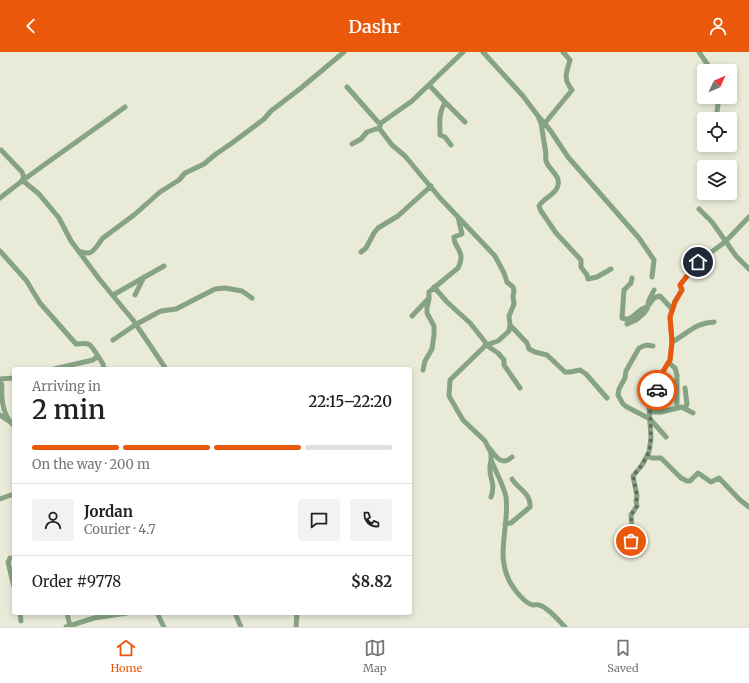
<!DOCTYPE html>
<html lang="en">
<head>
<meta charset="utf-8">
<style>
  body { margin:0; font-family:Merriweather,serif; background:#f2f2f2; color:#222; height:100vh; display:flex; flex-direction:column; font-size:15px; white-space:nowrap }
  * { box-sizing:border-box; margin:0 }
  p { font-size:13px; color:#767676 }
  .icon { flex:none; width:22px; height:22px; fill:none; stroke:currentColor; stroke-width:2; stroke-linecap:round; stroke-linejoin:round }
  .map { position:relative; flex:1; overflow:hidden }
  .side { position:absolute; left:12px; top:315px; width:400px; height:248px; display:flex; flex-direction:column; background:#fff; border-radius:4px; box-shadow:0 2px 6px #0003 }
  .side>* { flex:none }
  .needle { width:26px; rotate:46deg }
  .tools { position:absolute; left:697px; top:12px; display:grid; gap:8px }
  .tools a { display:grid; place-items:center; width:40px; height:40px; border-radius:4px; background:#fff; box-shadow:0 2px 6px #0003; font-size:20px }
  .pin { position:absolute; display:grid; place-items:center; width:34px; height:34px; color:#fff; margin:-17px; border:2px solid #fff; border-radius:50%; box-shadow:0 1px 4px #0007 }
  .courier { position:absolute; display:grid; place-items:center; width:40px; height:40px; margin:-20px; border:3px solid #ea580c; border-radius:50%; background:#fff; color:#222; box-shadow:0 1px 5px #0007 }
  .headline em { font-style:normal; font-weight:600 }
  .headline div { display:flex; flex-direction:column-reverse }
  .headline { display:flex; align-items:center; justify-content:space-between; height:68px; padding:0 20px }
  h1 { font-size:26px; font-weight:600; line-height:30px }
  .bar { display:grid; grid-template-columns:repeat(4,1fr); gap:6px 4px; align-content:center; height:48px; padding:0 20px }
  .bar i { height:5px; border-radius:3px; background:#e0e0e0 }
  .bar .selected { background:#ea580c }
  .bar p { grid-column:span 4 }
  .line { display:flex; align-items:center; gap:10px; padding:0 20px; border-top:1px solid #e0e0e0 }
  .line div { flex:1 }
  .round { display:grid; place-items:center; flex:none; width:42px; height:42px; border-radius:4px; background:#f2f2f2 }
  header { display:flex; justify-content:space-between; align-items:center; height:52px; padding:0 20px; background:#ea580c; color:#fff; font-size:18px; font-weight:600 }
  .tab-bar { display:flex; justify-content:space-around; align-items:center; height:56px; border-top:1px solid #e0e0e0; background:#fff; font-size:11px; color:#767676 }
  .tab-bar a { display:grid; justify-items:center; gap:2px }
  .tab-bar .selected { color:#ea580c }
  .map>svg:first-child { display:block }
</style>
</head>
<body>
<header><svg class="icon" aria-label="back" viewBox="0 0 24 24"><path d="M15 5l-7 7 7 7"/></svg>Dashr<svg class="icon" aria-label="person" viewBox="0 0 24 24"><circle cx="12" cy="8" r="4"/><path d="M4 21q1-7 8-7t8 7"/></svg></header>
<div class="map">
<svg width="749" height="575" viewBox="0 0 749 575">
  <rect width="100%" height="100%" fill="#eaead9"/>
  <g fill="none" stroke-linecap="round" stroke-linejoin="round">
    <path stroke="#86a483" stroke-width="5" d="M483 0 523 44 538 64 550 78 568 105 639 186 654 208 652 225
      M699 0 712 19
      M429 33 445 50C438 64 440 69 440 83L445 85 451 93
      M347 35 378 70 381 71
      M445 50 465 70
      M539 67 541 71 546 102C542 116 564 122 557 136 554 143 543 147 539 154L541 159 556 181 581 208V215L587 223 588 227 597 225 611 217
      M716 67 719 45
      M545 71 572 38C563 26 566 22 570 8L563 0
      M379 76 392 93 405 104 440 146 495 204 504 221 507 230 513 235 514 239 513 244 514 252 509 264 510 273 509 279 498 289 486 293
      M379 76 381 71 412 49 463 0
      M352 92 361 87 367 80 379 76
      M1 98 22 120 24 126
      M22 128 39 142 59 166 71 189 100 228 133 268 166 317
      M0 146C40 114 83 86 125 55
      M699 157 712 170 736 204 749 217
      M0 199 26 228 40 251 76 292C91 290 90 292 98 304L93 308 54 317
      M79 199C82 200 86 201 89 201 95 200 99 190 103 186L134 163 160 140 179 128 185 121 204 112 216 102 232 91 264 67 271 59 301 36 344 0
      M361 200 366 196 374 181 378 176 398 164 431 134
      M632 226 631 231 624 238 622 266C631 270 635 261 642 257 645 255 645 256 648 254 652 249 653 245 660 244L672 257
      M434 235 447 250 470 271 486 291 484 295 450 328 449 344 463 368 485 389 491 401V408C495 418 504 434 506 445 510 476 493 506 513 535 516 540 525 550 530 552 533 554 536 552 539 553 548 555 559 569 565 575
      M113 243 164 214
      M135 243 144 225
      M412 264 429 246V240L458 216C467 198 453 196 454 185L462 182 458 165
      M627 272 636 268 644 261 647 257 649 248 654 238
      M510 273 527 291 529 297 535 300 547 303 565 320H570L580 318 586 322 607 346
      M113 288 135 273 157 261 161 259 176 257 215 237 225 236 242 239 252 246
      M672 290C687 282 695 271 714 270
      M486 293 498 301 504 308V313L520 336
      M653 294 646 293 639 296 626 319 625 326 619 337 618 343 623 352 627 355 650 367 666 385
      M98 304 103 312 104 317
      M669 311 675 316 677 323V355
      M423 318 425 309 432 297 434 283V274L427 261V256L429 247
      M0 327 14 326
      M0 330 2 333C1 348 3 364 14 374
      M685 357 687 352 685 336
      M650 360H661L682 355 693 361
      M0 363 7 368
      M490 397C497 406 502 414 512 405
      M647 404 652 406H661L681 426 687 429H690L698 421 711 430 719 426 740 448 749 455
      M491 409C486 424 497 429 491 445
      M0 447 14 442
      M505 472 511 471 530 455C531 441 519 438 512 427
      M630 499 632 477 631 463 637 454 636 449 637 444 633 424 642 413 649 400 651 386 649 355 656 340 658 328 670 308 672 290 670 265 675 249 682 238 680 233 698 210 725 190 749 165
      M10 506 8 510 14 535
      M20 561 21 569
      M67 561 70 574
      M157 561 164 575
      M235 561 241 575
      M66 575 94 566 127 561
      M296 575 297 561"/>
  </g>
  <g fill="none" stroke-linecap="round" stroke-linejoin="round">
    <path stroke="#6a6b60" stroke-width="4" stroke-dasharray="0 7.2" d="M631 489 632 478 631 463 637 454C636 450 637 447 637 444 636 437 634 431 633 424L642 413 649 400 651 386 650 355 657 338"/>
    <path stroke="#ea580c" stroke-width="5" d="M657 338 660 324 670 308 672 290 670 265 675 250 682 238 680 233 698 210"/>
  </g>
</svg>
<div class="tools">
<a><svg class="needle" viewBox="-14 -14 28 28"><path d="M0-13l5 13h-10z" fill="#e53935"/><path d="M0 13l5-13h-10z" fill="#767676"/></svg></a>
<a><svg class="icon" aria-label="locate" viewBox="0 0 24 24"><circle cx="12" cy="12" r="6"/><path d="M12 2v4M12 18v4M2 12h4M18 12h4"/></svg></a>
<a><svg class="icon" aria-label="layers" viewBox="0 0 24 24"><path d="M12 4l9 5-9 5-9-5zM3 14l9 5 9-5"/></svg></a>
</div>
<div class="pin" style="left:631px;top:489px;background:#ea580c"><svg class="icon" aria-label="bag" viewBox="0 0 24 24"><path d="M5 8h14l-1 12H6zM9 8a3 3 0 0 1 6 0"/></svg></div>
<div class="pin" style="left:698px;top:210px;background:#1f2937"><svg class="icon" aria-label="home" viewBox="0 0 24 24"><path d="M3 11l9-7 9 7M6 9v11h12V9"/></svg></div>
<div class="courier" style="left:657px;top:338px"><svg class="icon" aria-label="car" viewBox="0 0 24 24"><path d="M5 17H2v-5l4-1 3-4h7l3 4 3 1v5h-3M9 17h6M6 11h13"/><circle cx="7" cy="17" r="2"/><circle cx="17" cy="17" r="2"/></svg></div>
<section class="side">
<div class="headline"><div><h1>2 min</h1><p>Arriving in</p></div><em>22:15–22:20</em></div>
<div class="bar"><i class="selected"></i><i class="selected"></i><i class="selected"></i><i></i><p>On the way · 200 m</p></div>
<div class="line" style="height:72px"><a class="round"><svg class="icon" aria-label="person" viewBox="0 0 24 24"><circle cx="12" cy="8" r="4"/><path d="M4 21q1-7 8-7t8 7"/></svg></a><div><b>Jordan</b><p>Courier · 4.7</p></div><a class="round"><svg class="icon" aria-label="chat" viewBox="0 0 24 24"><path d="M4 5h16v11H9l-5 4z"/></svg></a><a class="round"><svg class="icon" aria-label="phone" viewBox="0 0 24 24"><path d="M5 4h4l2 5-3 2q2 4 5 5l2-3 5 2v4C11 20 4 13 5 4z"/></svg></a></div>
<div class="line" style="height:52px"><div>Order #9778</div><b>$8.82</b></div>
</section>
</div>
<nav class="tab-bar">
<a class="selected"><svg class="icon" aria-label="home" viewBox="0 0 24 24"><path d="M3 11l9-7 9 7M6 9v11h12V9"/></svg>Home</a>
<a><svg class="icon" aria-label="map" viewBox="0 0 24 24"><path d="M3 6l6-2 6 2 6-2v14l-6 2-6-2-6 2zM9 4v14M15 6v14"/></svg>Map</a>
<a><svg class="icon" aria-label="saved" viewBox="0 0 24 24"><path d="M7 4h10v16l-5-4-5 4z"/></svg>Saved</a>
</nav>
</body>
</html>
